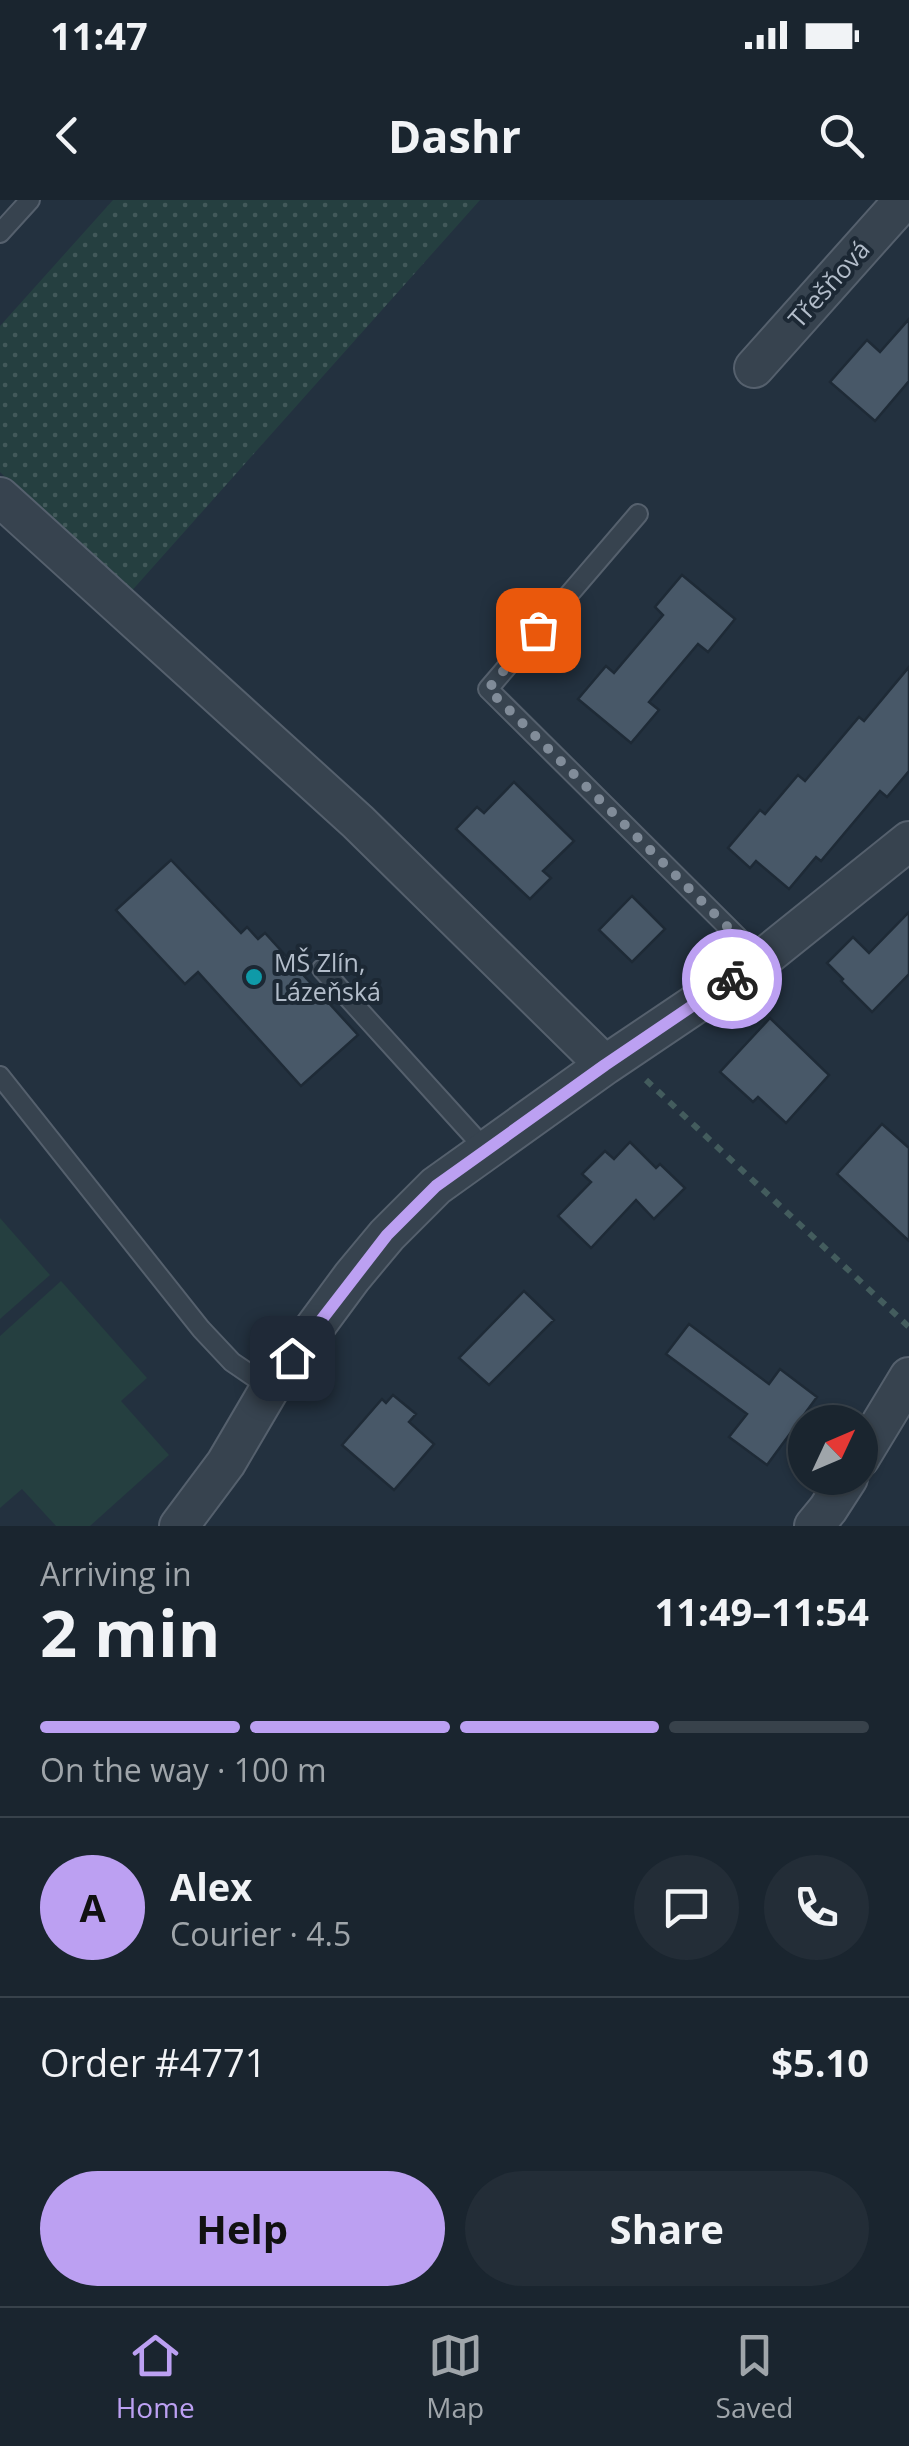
<!DOCTYPE html>
<html lang="en">
<head>
<meta charset="utf-8">
<style>
  body { margin:0; font-family:"Open Sans",sans-serif; background:#232d37; color:#f1f3f6; height:100vh; display:flex; flex-direction:column; font-size:38px; white-space:nowrap }
  * { box-sizing:border-box; margin:0 }
  p { font-size:32px; color:#9fa5aa }
  .icon { flex:none; width:55px; height:55px; fill:none; stroke:currentColor; stroke-width:2; stroke-linecap:round; stroke-linejoin:round }
  .map { position:relative; height:1326px; overflow:hidden }
  .side { display:flex; flex-direction:column; background:#1a252f; flex:1 }
  .side>* { flex:none }
  .needle { width:65px; rotate:46deg }
  .buttons { position:absolute; left:788px; top:1205px; display:grid; gap:20px }
  .buttons a { display:grid; place-items:center; width:90px; height:90px; border-radius:50%; background:#1a252f; box-shadow:0 2px 8px #0004,0 0 0 2px #38424b; font-size:50px }
  .pin { position:absolute; display:grid; place-items:center; width:85px; height:85px; color:#fff; margin:-42px; border-radius:20px; box-shadow:0 5px 15px #0006 }
  .courier { position:absolute; display:grid; place-items:center; width:100px; height:100px; margin:-50px; border:8px solid #bca0f2; border-radius:50%; background:#fff; color:#222; box-shadow:0 2px 12px #0007 }
  .overview em { font-style:normal; font-weight:700 }
  .overview div { display:flex; flex-direction:column-reverse }
  .overview { display:flex; align-items:center; justify-content:space-between; height:170px; padding:0 40px }
  h1 { font-size:65px; font-weight:700; line-height:75px }
  .bar { display:grid; grid-template-columns:repeat(4,1fr); gap:15px 10px; align-content:center; height:120px; padding:0 40px }
  .bar i { height:12px; border-radius:8px; background:#38424b }
  .bar .current { background:#bca0f2 }
  .bar p { grid-column:span 4 }
  .line { display:flex; align-items:center; gap:25px; padding:0 40px; border-top:2px solid #38424b }
  .line div { flex:1 }
  .round { display:grid; place-items:center; flex:none; width:105px; height:105px; border-radius:52px; background:#232d37 }
  .action { display:flex; gap:20px; margin-top:auto; padding:20px 40px }
  .action a { flex:1; height:115px; border-radius:60px; background:#bca0f2; color:#111; font-size:40px; font-weight:700; line-height:115px; text-align:center }
  .action a+a { background:#232d37; color:#f1f3f6 }
  .status { display:flex; justify-content:space-between; align-items:center; height:70px; padding:0 50px; background:#1a252f; direction:ltr }
  .status svg { height:28px; fill:currentColor }
  header { display:flex; justify-content:space-between; align-items:center; height:130px; padding:0 40px; background:#1a252f; font-size:45px; font-weight:700 }
  .dock { display:flex; justify-content:space-around; align-items:center; height:140px; border-top:2px solid #38424b; background:#1a252f; font-size:28px; color:#9fa5aa }
  .dock a { display:grid; justify-items:center; gap:5px }
  .dock .current { color:#bca0f2 }
  .map>svg:first-child { display:block }
</style>
</head>
<body>
<div class="status"><b>11:47</b><svg viewBox="0 0 49 12"><path d="M0 12V9h3v3zM5 12V6h3v6zM10 12V3h3v9zM15 12V0h3v12zM26 1h20v11H26zM47 4h2v5h-2z"/></svg></div>
<header><svg class="icon" aria-label="back" viewBox="0 0 24 24"><path d="M15 5l-7 7 7 7"/></svg>Dashr<svg class="icon" aria-label="search" viewBox="0 0 24 24"><circle cx="10" cy="10" r="6"/><path d="M15 15l6 6"/></svg></header>
<div class="map">
<svg width="909" height="1326" viewBox="0 0 909 1326">
  <defs>
    <pattern id="green-dots" width="8" height="8" patternUnits="userSpaceOnUse" patternTransform="scale(2.5)"><rect width="8" height="8" fill="#253f40"/><path d="M2 2h.1M6 6h.1" fill="none" stroke="#42595a" stroke-width="1.8" stroke-linecap="round"/></pattern>
  </defs>
  <rect width="100%" height="100%" fill="#23313f"/>
  <path fill="url(#green-dots)" d="M113 0H480L128 395 0 272V126Z"/>
  <path fill="#253f40" d="M0 1018 50 1075 0 1119Z
    M61 1081 147 1178 121 1201 169 1255 90 1326H56L22 1289 0 1308V1136Z"/>
  <path fill="#485868" stroke="#1e2a36" stroke-width="2.5" d="M909 119V181L875 221 830 182 867 140 880 152Z
    M682 375 735 419 708 452 698 444 649 502 659 510 631 543 578 499 606 466 614 473 663 415 655 407Z
    M909 467V571L887 597 880 591 821 661 816 657 789 689 756 661 750 668 728 648 760 610 765 614 798 575 805 581 859 517 864 521Z
    M514 582 574 641 543 671 551 678 530 699 456 629 477 607 484 613Z
    M171 660 241 733 247 727 258 739 265 733 358 835 301 886 198 772 185 784 116 710Z
    M632 696 665 729 632 762 599 730Z
    M909 712V774L872 812 841 781 843 779 827 763 853 737 869 753Z
    M770 818 829 875 786 923 758 897 753 902 720 872Z
    M882 924 909 948V1041L837 974Z
    M630 942 656 968 660 964 685 988 654 1019 636 1000 591 1048 558 1016 591 982 582 974 605 951 614 959Z
    M524 1091 554 1120 489 1185 459 1158Z
    M689 1124 769 1184 780 1169 817 1197 767 1265 729 1237 747 1214 666 1154Z
    M393 1195 416 1214 409 1222 434 1244 394 1290 342 1245 382 1199 386 1203Z"/>
  <g fill="none" stroke-linecap="round" stroke-linejoin="round">
    <defs>
      <path id="lane" d="M0 33 30 0
        M638 314 488 489 761 760
        M322 769 486 950
        M0 876 201 1129 232 1162 270 1188"/>
      <path id="street" d="M754 168 904 0
        M0 297 358 622 605 865
        M860 1258 909 1177
        M179 1326 226 1263 270 1188 352 1077 387 1035 436 986 605 865 761 760 909 641
        M814 1326 828 1309 848 1278"/>
    </defs>
    <use href="#lane" stroke="#55606d" stroke-width="22"/>
    <use href="#street" stroke="#55606d" stroke-width="42"/>
    <path stroke="#435c5d" stroke-width="6" stroke-dasharray="8 8" stroke-linecap="butt" d="M646 880 909 1127"/>
    <use href="#lane" stroke="#37434f" stroke-width="18"/>
    <use href="#street" stroke="#37434f" stroke-width="38"/>
  </g>
  <g fill="none" stroke-linecap="round" stroke-linejoin="round">
    <path stroke="#818c99" stroke-width="10" stroke-dasharray="0 18" d="M538 430 488 489 761 760 732 779"/>
    <path stroke="#bca0f2" stroke-width="12" d="M292 1158 387 1035 436 986 605 865 732 779"/>
  </g>
  <circle fill="#0f9aa8" stroke="#1c2834" stroke-width="4" cx="254" cy="777" r="10"/>
  <g text-anchor="middle" stroke-width="8" stroke-linejoin="round" paint-order="stroke">
    <g font-size="25" fill="#b3bdca" stroke="#1c2834">
      <text transform="translate(829 84) rotate(-48)" y="9">Třešňová</text>
    </g>
    <g font-size="25" fill="#b3bdca" stroke="#1c2834" text-anchor="start">
      <text x="274" y="772">MŠ Zlín,<tspan x="274" dy="29">Lázeňská</tspan></text>
    </g>
  </g>
</svg>
<div class="buttons">
<a><svg class="needle" viewBox="-14 -14 28 28"><path d="M0-13l5 13h-10z" fill="#e53935"/><path d="M0 13l5-13h-10z" fill="#9fa5aa"/></svg></a>
</div>
<div class="pin" style="left:538px;top:430px;background:#ea580c"><svg class="icon" aria-label="bag" viewBox="0 0 24 24"><path d="M5 8h14l-1 12H6zM9 8a3 3 0 0 1 6 0"/></svg></div>
<div class="pin" style="left:292px;top:1158px;background:#1f2937"><svg class="icon" aria-label="home" viewBox="0 0 24 24"><path d="M3 11l9-7 9 7M6 9v11h12V9"/></svg></div>
<div class="courier" style="left:732px;top:779px"><svg class="icon" aria-label="bike" viewBox="0 0 24 24"><circle cx="6" cy="16" r="4"/><circle cx="18" cy="16" r="4"/><path d="M6 16l4-8h5l3 8M10 8l3 8H6M13 5h3"/></svg></div>
</div>
<section class="side">
<div class="overview"><div><h1>2 min</h1><p>Arriving in</p></div><em>11:49–11:54</em></div>
<div class="bar"><i class="current"></i><i class="current"></i><i class="current"></i><i></i><p>On the way · 100 m</p></div>
<div class="line" style="height:180px"><b class="round" style="background:#bca0f2;color:#111">A</b><div><b>Alex</b><p>Courier · 4.5</p></div><a class="round"><svg class="icon" aria-label="chat" viewBox="0 0 24 24"><path d="M4 5h16v11H9l-5 4z"/></svg></a><a class="round"><svg class="icon" aria-label="phone" viewBox="0 0 24 24"><path d="M5 4h4l2 5-3 2q2 4 5 5l2-3 5 2v4C11 20 4 13 5 4z"/></svg></a></div>
<div class="line" style="height:130px"><div>Order #4771</div><b>$5.10</b></div>
<div class="action"><a>Help</a><a>Share</a></div>
</section>
<nav class="dock">
<a class="current"><svg class="icon" aria-label="home" viewBox="0 0 24 24"><path d="M3 11l9-7 9 7M6 9v11h12V9"/></svg>Home</a>
<a><svg class="icon" aria-label="map" viewBox="0 0 24 24"><path d="M3 6l6-2 6 2 6-2v14l-6 2-6-2-6 2zM9 4v14M15 6v14"/></svg>Map</a>
<a><svg class="icon" aria-label="saved" viewBox="0 0 24 24"><path d="M7 4h10v16l-5-4-5 4z"/></svg>Saved</a>
</nav>
</body>
</html>
